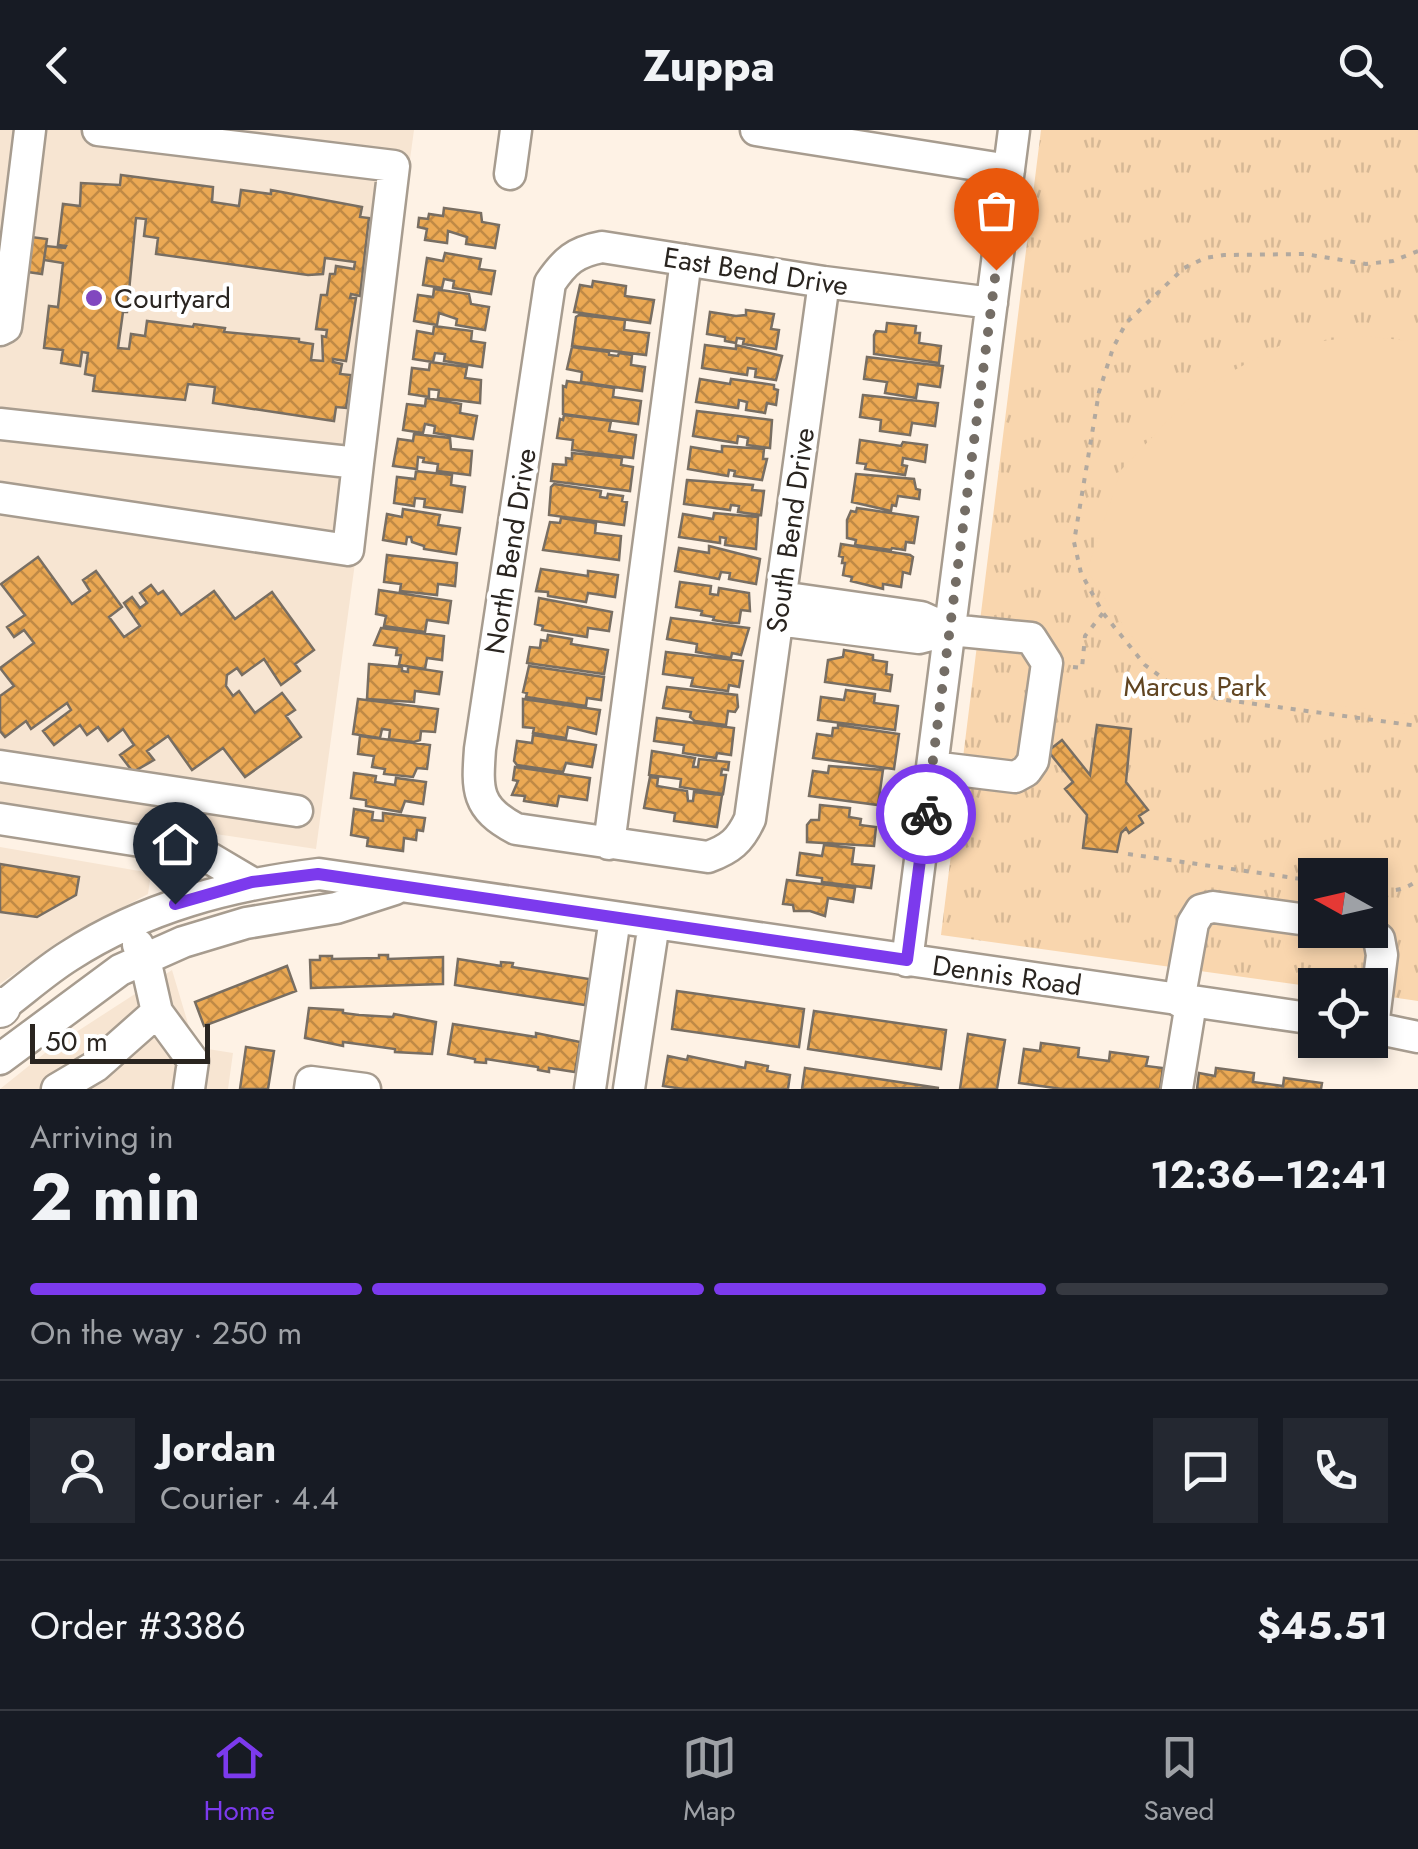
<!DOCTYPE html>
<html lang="en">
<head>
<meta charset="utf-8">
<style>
  body { margin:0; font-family:Jost,sans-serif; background:#242831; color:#f1f3f6; height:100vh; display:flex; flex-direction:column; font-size:38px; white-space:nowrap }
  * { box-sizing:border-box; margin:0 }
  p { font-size:32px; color:#9ea1a6 }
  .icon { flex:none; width:55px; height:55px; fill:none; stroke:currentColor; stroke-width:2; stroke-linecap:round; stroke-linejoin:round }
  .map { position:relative; height:959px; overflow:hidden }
  .panel { display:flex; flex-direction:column; background:#171b24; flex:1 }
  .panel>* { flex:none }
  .needle { width:65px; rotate:278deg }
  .controls { position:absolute; left:1298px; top:728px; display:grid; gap:20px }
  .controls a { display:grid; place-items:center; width:90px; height:90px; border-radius:0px; background:#171b24; box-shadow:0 5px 15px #0003; font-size:50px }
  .scale { position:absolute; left:30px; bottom:25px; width:180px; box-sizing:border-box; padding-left:10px; border:5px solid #2a2520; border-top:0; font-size:28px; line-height:35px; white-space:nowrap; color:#2a2520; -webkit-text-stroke:8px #fff; paint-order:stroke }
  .pin { position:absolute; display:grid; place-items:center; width:85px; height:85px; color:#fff; margin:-102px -42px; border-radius:50% 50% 50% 0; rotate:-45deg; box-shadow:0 0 10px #0007 }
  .pin .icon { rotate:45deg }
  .courier { position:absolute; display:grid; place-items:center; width:100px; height:100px; margin:-50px; border:8px solid #7c3aed; border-radius:50%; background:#fff; color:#222; box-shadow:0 2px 12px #0007 }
  .headline em { font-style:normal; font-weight:700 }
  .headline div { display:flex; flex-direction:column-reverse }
  .headline { display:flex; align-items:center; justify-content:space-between; height:170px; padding:0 30px }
  h1 { font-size:65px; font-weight:700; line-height:75px }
  .bar { display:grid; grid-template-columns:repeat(4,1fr); gap:15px 10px; align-content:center; height:120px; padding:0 30px }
  .bar i { height:12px; border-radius:8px; background:#363941 }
  .bar .active { background:#7c3aed }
  .bar p { grid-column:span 4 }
  .line { display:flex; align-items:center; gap:25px; padding:0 30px; border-top:2px solid #363941 }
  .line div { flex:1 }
  .round { display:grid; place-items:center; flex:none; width:105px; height:105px; border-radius:0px; background:#242831 }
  header { display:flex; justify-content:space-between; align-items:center; height:130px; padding:0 30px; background:#171b24; font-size:45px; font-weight:700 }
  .menu { display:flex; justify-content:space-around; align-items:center; height:140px; border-top:2px solid #363941; background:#171b24; font-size:28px; color:#9ea1a6 }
  .menu a { display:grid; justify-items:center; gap:5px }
  .menu .active { color:#7c3aed }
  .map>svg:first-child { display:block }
</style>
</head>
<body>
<header><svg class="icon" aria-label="back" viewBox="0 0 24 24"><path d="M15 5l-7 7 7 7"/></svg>Zuppa<svg class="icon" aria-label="search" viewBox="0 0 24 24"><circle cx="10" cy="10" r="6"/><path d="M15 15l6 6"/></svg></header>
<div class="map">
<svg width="1418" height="959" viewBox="0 0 1418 959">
  <defs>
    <pattern id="park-tufts" width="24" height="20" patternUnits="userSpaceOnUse" patternTransform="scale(2.5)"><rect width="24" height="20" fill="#f9d6ae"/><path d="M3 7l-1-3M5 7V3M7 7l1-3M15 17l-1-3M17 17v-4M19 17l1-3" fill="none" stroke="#d6b895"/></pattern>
    <pattern id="building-cross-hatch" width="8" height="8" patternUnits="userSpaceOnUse" patternTransform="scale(2.5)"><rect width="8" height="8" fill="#eba954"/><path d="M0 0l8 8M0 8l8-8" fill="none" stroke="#bf8945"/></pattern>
  </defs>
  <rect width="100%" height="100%" fill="#fef2e5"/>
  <path fill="#f7e5d2" d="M0 0H414L316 719 0 672Z
    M0 717 151 743 148 764 58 812 0 854Z
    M172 840 195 917 233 923 228 959H0L50 919Z"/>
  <path fill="url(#park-tufts)" fill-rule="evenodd" d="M1041 0H1418V871L1370 864V855L1315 857 941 805ZM1315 745H1370V800H1315Z"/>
  <path fill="#f9d6ae" d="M1365 206 1418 212V585L1203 560C1147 541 1118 488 1087 441L1121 340 1196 261 1279 216Z"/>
  <path fill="url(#building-cross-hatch)" stroke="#786e62" stroke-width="2.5" fill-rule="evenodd" d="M121 45 213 57 212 72 239 76 241 60 271 64V60L362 77 360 87 369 88 360 166 351 164 350 168H356L346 231 333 229V232L342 234 340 244 351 245 346 278 336 277 334 291 213 273 215 257 188 254 185 270 93 261 95 246 85 244 88 223 82 222 80 236 61 233 63 220 44 218 49 176 58 177 63 133 44 130 46 116 65 118 66 116 58 115 63 74 80 76 81 53 120 55ZM136 88 146 89 144 106 158 108 156 124 308 145 323 144 325 128 355 132 354 139 336 136 335 144H330L327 165H321L316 199 327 200 326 207 322 206 323 231 311 230 313 214 299 212V209L224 202 225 198 194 194 193 197 147 191 145 206 131 204 129 219 118 218 123 182H127Z
    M444 78 481 83 482 92 499 95 495 118 466 114 467 107 448 101 447 113 425 110 427 99 418 97 419 88 428 89 429 84 443 86Z
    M0 103 47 109 42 144 0 138Z
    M445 123 481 129 479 139 495 141 491 164 453 158 454 151 444 149 442 158 423 155 427 128 443 131Z
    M593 151 626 156 625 166 654 170 650 193 574 182 580 155 592 157Z
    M434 159 469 164 471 174 489 177 485 200 456 195 457 189 439 183 437 195 414 191 418 165 433 167Z
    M746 180 774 184 771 199 779 200 776 219 743 214 744 209 737 208 736 213 725 211V207L707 204 710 182 736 186 746 185Z
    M579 185 625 190 624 200 649 203 646 225 572 216 576 187Z
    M887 193 916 196 915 203H920L919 213 941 216 939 233 874 224V205L876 201 886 202Z
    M434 196 472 201 471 211 485 213 482 237 444 231 445 224 435 223 433 232 413 229 417 201 433 204Z
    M705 215 736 219V215L782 226 776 250 755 247 756 239 748 238 747 245 702 238Z
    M572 217 609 222V225L618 226 619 223 632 225 631 235 645 237 642 261 581 252 582 242 567 239Z
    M867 227 943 236 940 257 918 254 916 268 885 263 887 252 864 249Z
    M430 232 467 237 465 248 481 250 480 273 438 268 439 260 429 259V267L409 264 412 238 429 240Z
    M700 249 730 254 731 249 774 255V259L778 260 776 275 767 273 765 283 746 280 747 272 739 270 738 278 696 272Z
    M567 251 614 258 613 267 641 271 638 294 563 284V256L566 257Z
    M863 265 938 273 935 296 912 293 910 305 880 301 881 290 860 287Z
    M426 268 461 274 460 283 477 286 473 309 434 303 435 296 425 294 423 303 403 300 407 274 425 276Z
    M697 281 772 290 770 318 747 315 748 308 738 306 737 313 693 306Z
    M564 285 611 291 609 301 636 305 633 328 572 320 573 310 557 308 560 289 563 290Z
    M414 304 450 308 451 319 472 321 470 345 437 341 438 334 423 332 424 328 418 327 417 339 393 336 398 309 413 311Z
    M860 310 901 316 903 312 927 315 925 332 903 328 902 335 907 336 905 345 865 339 866 334 857 333Z
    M722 316 764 319 763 329H767L762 350 734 346 735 341 729 340 728 346 688 339 691 317 722 322Z
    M572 323 622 328 621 335 633 337 630 361 551 351 553 334 566 335V328L572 329Z
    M416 341 452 345 451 355 465 357 462 382 424 377 425 369 415 368 414 376 394 373 397 347 415 349Z
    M856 344 914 349 916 359 920 360 919 369 898 366 896 376 892 375 891 381 852 372Z
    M687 350 753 355 752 360 764 361 761 385 738 382 739 376 731 375 730 380 684 374Z
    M554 354 601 361 600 367 607 368 608 364 623 366 622 371 627 372 624 395 549 385 551 357Z
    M857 378 918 387 914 413 906 412 905 420 892 418 891 420 855 415 856 410 847 408V390L851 381 856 382Z
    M403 379 440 385 438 395 460 398 456 424 424 419V416L412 412 411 407H407L406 414 383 410 387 384 402 387Z
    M714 383 758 387 756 419 725 415 726 408 720 407V413L679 407 683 384 713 389Z
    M561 388 596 393 595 403 621 406 619 430 543 420 550 392 560 393Z
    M841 414 910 425 913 427 910 444 903 442 901 457 883 454V459L851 451 852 447 843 445 845 433H842L843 427 839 426Z
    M709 416 760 429 756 454 729 449 730 443 721 442 719 449 675 441 679 418 709 423Z
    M387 425 457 433 455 456 438 454 437 465 400 461 401 454 384 452Z
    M38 427 72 474 90 461 83 450 96 441 122 477 109 487 124 507 140 496 124 473 132 467 140 478 147 473 140 463 151 455 158 464 163 461 181 485 214 461 235 489 272 462 314 520 295 534 300 541 281 555 264 529 242 545 237 538 227 545 226 556 233 566 239 561 255 583 282 563 295 580 286 586 301 607 245 647 223 618 192 640 168 606 147 621 154 630 133 642 120 625 134 615 123 599 108 611 98 597 87 605 80 595 54 615 43 601 71 580 67 573 31 599 26 591 5 607 0 601V566L14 556 0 538 34 513 24 500 14 507 7 497 25 485 1 454Z
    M541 439 588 446V441L618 445 615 467 588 463 586 472 548 466V462L536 461Z
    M680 452 711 456 710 464 718 465 719 458 749 463 750 481 741 480 739 493H732L713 490 714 487 701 485 702 481 676 477Z
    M379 460 451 471 448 493 427 490 425 502 384 496 386 486 376 484Z
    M539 468 612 482 609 501 588 498 587 507 542 500 543 496 535 494Z
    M671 488 749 498 741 525 732 523 731 528 696 522 697 514 667 509Z
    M381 498 444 506 442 530 427 528 425 539 399 535 401 525H396L397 518 374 515Z
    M548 505 572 509 571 514 608 520 604 544 527 533 530 517 540 518 541 510 547 511Z
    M844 520 873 525V530L887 532 886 544 892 545 890 561 825 552 828 530 843 527Z
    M666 522 743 531 739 557 729 555 728 561 691 556 693 548 663 544Z
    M369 534 402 537V541L408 542V537L442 542 439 564 415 561 414 572 367 569Z
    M529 536 604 547 601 570 587 568 586 576 526 567 527 563 523 562Z
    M667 557 737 565 738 577 735 582 728 581 726 595 695 591 690 587 691 582 663 578Z
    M846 560 875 564 874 573 898 576 895 600 818 590 821 567 844 570Z
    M358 569 438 579 435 602 421 601 420 610 414 612 389 609 390 600 382 599 380 608 353 604Z
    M523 569 600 580 596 604 568 597 566 608 533 603 534 598 523 597Z
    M657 588 734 598 731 625 717 623 716 628 683 623 684 615 654 611Z
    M838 595 899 604 894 639 813 628 817 604 832 606 833 598H838Z
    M1097 595 1131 599 1126 652 1148 680 1139 686 1143 693 1129 703 1126 698 1121 703 1117 722 1083 718 1087 685 1065 659 1073 652 1048 621 1062 610 1090 645Z
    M533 605 596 615 592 637 566 633 563 642 517 635 514 631 517 611 532 613Z
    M360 606 430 615 427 639 417 638 413 647 384 644 385 639 372 637 374 626 358 624Z
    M652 621 695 628 693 637H698L699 629 729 632 728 640 722 639 721 645H726L723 664 680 657 681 649 649 645Z
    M829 636 883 640 878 675 809 666 813 641 828 643Z
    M515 637 590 648 587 670 559 666 557 676 524 671 525 666 512 665 518 651 513 650Z
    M354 643 376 646 375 652 395 655 396 648 426 652 423 674 405 671 401 682 366 676V670L351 668Z
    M650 647 658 648 657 656 687 661 688 671H693L694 662 722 665 717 697 674 691 675 683 644 678Z
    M820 675 850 678 849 687 861 689 860 695 876 697 874 716 807 712V695L811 690H819Z
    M354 679 373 682 372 690 383 691V683L425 688 423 701 417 700 416 710 404 708 403 721 367 716 368 708 351 705Z
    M824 715 854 718 852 734 874 736 871 758 822 752V748L797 745 800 723 822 726Z
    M0 734 79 747 76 765 37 787 0 782Z
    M787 750 855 758 853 772 828 768 825 786 810 781H794L793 775 783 774Z
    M379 825H388V829L443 827V854L311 858 310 830H320V826H332V829L379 828Z
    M458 829 501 836V832L513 833 512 837 589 849 585 875 455 855Z
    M287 836 296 861 204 896 195 872Z
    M677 861 804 879 799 917 672 899Z
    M309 878 343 880V883L359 885 393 887 394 884 436 892 432 924 395 922V919L343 912V916L305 908Z
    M814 881 946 900 941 939 808 919Z
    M453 894 536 907V903L580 912 575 942 549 938V942L538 940V937L486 929V933L475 932V929L448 924Z
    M968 904 1005 910 997 959H960Z
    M1041 913 1079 918 1078 927 1109 931 1110 922 1148 927 1146 936 1163 938 1160 959H1062L1019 953 1024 919 1040 921Z
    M246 917 274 921 268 959H240Z
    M668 926 687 930 688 926 745 938 746 932 768 936 767 941 790 945 788 959H683L663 956Z
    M805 938 939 958 802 959Z
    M1216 938 1254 943 1253 952 1283 956 1284 948 1322 953 1321 959H1197L1199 943 1215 946Z"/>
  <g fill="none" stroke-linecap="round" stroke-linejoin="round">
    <defs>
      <path id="minor" d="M756 0 1009 40
        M510 44 516 0
        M824 152 750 689C740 711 730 719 708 727L516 699C476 678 477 660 480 619L550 153C565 131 575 122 602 117L824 152 992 173
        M0 200 6 197 30 0
        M0 294 358 333 394 36 98 0
        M0 368 348 420 358 333
        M781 467 921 487 950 500
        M778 490 919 508 950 500 1031 508 1047 533 1033 631 1026 641 1015 647 932 637
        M0 636 297 681
        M0 689 185 718 208 727 252 753
        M609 714 686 130
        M1368 800 1379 809 1382 825 1373 897
        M138 815 145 829 157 882 193 931 189 959
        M907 831 1014 0
        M1179 871 1193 793 1201 780 1213 777 1315 791
        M0 878C23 861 45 841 69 826 145 777 230 755 319 744L1315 889
        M1370 897 1418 907
        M0 929 120 840 183 812 246 793 336 778 395 759
        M57 959 96 936 157 882
        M310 959 311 952 365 959
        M590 959 615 788
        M629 959 654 793
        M1177 959 1191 873"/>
      <path id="major" d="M0 878 1 877"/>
    </defs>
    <use href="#minor" stroke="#a79c8f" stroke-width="35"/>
    <use href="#major" stroke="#a79c8f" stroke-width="42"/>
    <path stroke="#b2a99f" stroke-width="4" stroke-dasharray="5 8" stroke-linecap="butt" d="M1418 121 1393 131 1366 134 1305 124 1224 125 1205 128 1184 138 1126 193 1113 218 1099 262 1074 412 1081 443 1103 483 1145 535 1172 555 1219 569 1418 596
      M1073 537 1082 538 1085 506 1103 483
      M1128 724 1315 751
      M1370 759C1389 762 1402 762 1418 750"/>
    <use href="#minor" stroke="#fff" stroke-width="30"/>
    <use href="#major" stroke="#fff" stroke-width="38"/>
  </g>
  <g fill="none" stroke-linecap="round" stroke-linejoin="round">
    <path stroke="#746d65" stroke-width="10" stroke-dasharray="0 18" d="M926 684 996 140"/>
    <path stroke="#7c3aed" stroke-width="12" d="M175 774 252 752 318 744 907 830 926 684"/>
  </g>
  <circle fill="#8148bf" stroke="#fff" stroke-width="4" cx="94" cy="168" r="10"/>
  <g text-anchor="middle" stroke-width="8" stroke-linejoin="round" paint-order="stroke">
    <g font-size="28" fill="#2a2520" stroke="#fff">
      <text transform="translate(756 141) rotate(9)" y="10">East Bend Drive</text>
      <text transform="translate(790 400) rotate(-82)" y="10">South Bend Drive</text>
      <text transform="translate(510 421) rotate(-81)" y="10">North Bend Drive</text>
      <text transform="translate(1007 845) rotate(8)" y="10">Dennis Road</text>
    </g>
    <g font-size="28" fill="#2a2520" stroke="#fff" text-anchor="start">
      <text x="114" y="178">Courtyard</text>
    </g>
    <g font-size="28" fill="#614522" stroke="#fff">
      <text x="1195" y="566">Marcus Park</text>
    </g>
  </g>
</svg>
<div class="controls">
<a><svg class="needle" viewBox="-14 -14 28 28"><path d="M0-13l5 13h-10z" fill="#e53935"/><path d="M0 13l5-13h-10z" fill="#9ea1a6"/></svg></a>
<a><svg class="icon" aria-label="locate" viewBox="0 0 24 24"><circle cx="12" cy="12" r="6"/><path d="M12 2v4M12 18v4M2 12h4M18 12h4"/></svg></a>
</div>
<div class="scale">50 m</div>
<div class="pin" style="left:996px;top:140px;background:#ea580c"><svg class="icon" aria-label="bag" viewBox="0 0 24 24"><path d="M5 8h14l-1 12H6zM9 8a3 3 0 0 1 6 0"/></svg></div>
<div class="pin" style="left:175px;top:774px;background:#1f2937"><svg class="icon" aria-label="home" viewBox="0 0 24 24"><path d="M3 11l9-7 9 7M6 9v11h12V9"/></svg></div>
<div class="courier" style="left:926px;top:684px"><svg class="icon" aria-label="bike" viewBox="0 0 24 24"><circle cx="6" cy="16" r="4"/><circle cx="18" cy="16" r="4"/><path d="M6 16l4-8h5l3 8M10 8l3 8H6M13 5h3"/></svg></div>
</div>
<section class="panel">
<div class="headline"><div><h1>2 min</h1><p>Arriving in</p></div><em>12:36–12:41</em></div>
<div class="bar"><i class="active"></i><i class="active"></i><i class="active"></i><i></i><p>On the way · 250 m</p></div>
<div class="line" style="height:180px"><a class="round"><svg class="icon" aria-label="person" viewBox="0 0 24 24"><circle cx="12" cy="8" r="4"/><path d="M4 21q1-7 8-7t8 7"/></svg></a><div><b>Jordan</b><p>Courier · 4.4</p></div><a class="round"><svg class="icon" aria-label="chat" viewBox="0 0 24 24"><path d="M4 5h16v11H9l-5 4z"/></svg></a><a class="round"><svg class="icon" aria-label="phone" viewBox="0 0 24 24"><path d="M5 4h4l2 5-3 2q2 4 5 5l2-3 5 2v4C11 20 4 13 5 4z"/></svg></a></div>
<div class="line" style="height:130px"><div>Order #3386</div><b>$45.51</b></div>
</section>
<nav class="menu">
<a class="active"><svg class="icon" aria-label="home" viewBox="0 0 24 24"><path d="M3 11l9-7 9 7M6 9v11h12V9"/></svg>Home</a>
<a><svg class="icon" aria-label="map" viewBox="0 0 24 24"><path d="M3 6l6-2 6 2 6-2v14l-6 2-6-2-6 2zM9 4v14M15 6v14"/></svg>Map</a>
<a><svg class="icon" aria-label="saved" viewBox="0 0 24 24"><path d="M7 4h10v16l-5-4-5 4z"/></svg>Saved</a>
</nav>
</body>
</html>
